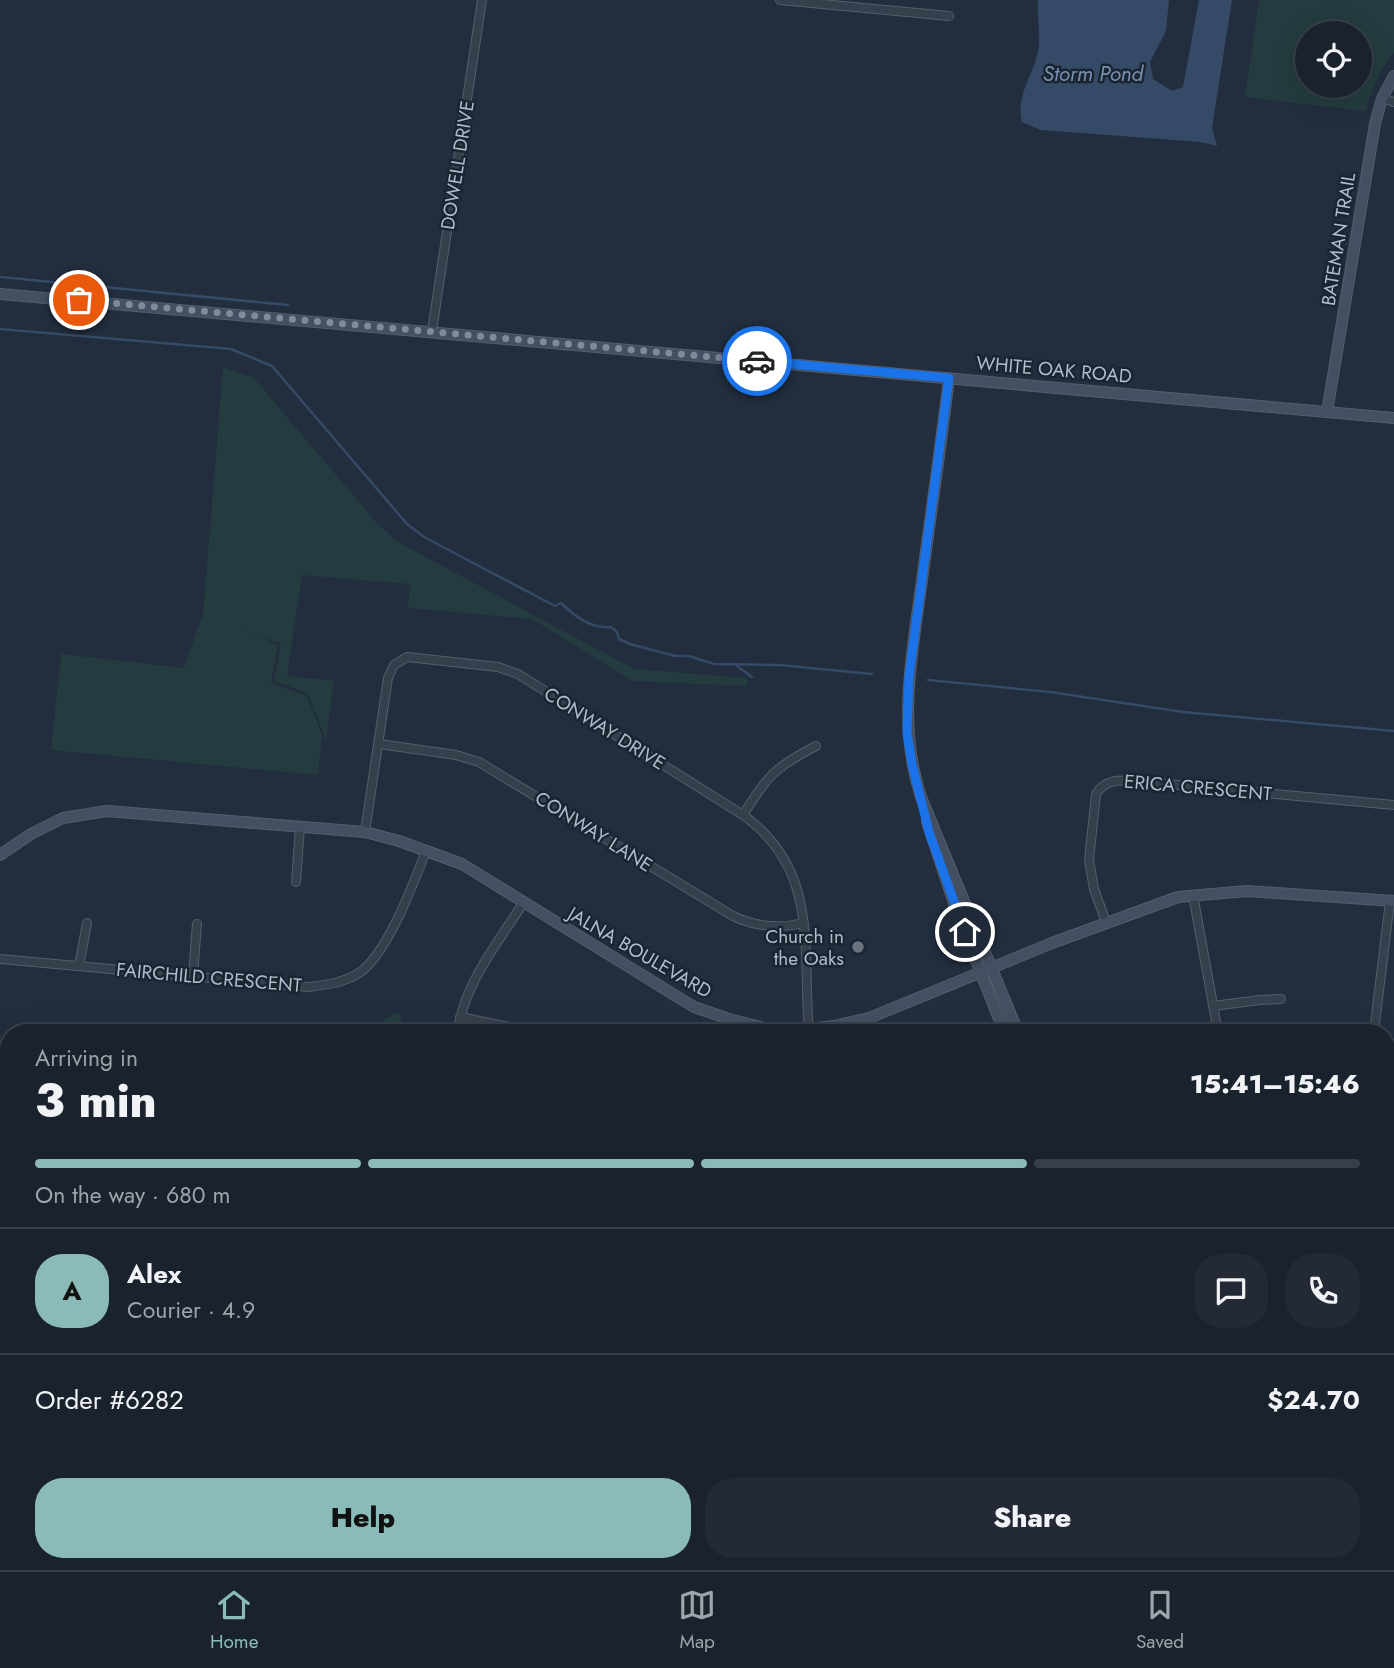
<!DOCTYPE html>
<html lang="en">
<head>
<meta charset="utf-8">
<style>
  body { margin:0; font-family:Jost,sans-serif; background:#232a36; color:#f1f3f6; height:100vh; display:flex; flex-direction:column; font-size:26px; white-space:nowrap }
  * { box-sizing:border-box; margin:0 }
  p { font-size:23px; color:#9fa4aa }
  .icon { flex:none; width:38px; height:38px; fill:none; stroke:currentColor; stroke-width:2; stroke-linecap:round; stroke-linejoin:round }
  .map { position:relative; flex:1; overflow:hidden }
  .side { position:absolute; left:0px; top:1024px; width:1395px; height:548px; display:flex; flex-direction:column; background:#1a222e; border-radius:28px 28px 0 0; box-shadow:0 7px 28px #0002,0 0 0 2px #383f4a }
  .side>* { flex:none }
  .tools { position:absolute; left:1295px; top:21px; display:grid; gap:14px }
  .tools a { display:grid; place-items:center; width:77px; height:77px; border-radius:50%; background:#1a222e; box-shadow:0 7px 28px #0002,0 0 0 2px #383f4a; font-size:35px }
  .pin { position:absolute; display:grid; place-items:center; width:60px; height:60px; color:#fff; margin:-30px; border:4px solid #fff; border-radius:50%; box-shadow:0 2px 7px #0007 }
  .courier { position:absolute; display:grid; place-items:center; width:70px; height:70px; margin:-35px; border:5px solid #1a73e8; border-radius:50%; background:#fff; color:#222; box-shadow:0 2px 9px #0007 }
  .headline em { font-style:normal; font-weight:800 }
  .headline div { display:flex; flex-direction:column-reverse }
  .headline { display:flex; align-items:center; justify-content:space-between; height:119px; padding:0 35px }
  h1 { font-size:46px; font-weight:800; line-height:52px }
  .bar { display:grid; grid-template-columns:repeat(4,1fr); gap:10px 7px; align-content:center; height:84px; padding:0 35px }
  .bar i { height:9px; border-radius:5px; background:#383f4a }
  .bar .current { background:#8bbbb9 }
  .bar p { grid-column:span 4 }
  .line { display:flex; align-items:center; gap:18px; padding:0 35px; border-top:2px solid #383f4a }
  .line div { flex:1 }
  .round { display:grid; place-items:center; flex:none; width:74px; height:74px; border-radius:28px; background:#232a36 }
  .cta { display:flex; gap:14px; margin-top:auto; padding:14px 35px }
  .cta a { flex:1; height:80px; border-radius:28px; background:#8bbbb9; color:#111; font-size:28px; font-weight:800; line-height:80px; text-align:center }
  .cta a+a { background:#232a36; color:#f1f3f6 }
  .dock { display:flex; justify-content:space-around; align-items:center; height:98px; border-top:2px solid #383f4a; background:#1a222e; font-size:19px; color:#9fa4aa }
  .dock a { display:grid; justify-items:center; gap:4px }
  .dock .current { color:#8bbbb9 }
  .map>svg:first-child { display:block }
</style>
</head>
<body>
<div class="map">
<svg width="1394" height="1570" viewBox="0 0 1394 1570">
  <rect width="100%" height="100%" fill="#222e3e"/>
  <path fill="#243c3f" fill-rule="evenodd" d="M1259 0H1394V53C1379 70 1372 90 1365 111L1245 97ZM1360 33V86H1307V33Z
    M223 368 253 377 376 522 398 542 634 669 747 678V686L633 681 532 619 408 608 410 584 302 575 287 676 334 681 326 740 308 693 274 681 281 644 241 629 278 645 271 683 307 696 322 735 318 775 51 750 61 654 184 668 203 614Z
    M396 1013 401 1014 404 1032H364Z
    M1386 1286 1394 1287V1368L1386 1367Z"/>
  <path fill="#354a66" d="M1038 0H1169L1166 31 1150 62 1153 79 1172 91 1183 87 1199 0H1232L1212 128 1217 146 1201 142 1041 130 1022 122C1015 93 1036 73 1039 45 1040 31 1037 15 1038 0Z"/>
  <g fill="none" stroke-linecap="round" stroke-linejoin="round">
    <path stroke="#354a66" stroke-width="2.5" d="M1 277 288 305
      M0 329 231 349 272 366 407 524 424 537 555 606 561 603C575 616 590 629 611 627L617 632 619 639 630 644 675 656H689L714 664 779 665 872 674
      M737 666 752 677
      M928 680 1050 692 1183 712 1394 731"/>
    <defs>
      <path id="street" d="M780 0 949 16
        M1382 98 1394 102
        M432 331 482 0
        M379 744 456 755 479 762 733 916C756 927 778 929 804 923
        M743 815C768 775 774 768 816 746
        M365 832 388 678 394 665 407 657 498 667 518 674 743 815C820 870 802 949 809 1032
        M296 882 300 827
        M1193 895 1218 1032
        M1106 922 1094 889 1089 860 1096 794C1105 779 1119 780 1135 781L1394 805
        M0 959 308 987C326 985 343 983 359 973 387 955 414 882 426 851
        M79 966 87 923
        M193 975 197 924
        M1213 1006 1260 1000 1281 999
        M460 1017 534 1032
        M458 1032C463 985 498 943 523 903
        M1374 1032 1390 901
        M0 1052 9 1053
        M0 1147 9 1148
        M0 1246H9
        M0 1344 9 1345
        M502 1563 503 1570
        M603 1563 604 1570
        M1183 1563 1185 1570
        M1283 1563 1285 1570
        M14 1570 15 1563
        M112 1570 113 1563
        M212 1570 213 1563
        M312 1570 315 1563
        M722 1570V1563"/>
      <path id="secondary" d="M0 294 1394 418
        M949 378C941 445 931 513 922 580 912 655 897 724 921 797L1018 1032
        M1327 412 1375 124 1382 98 1394 76
        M927 822 956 909 1004 1032
        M0 855 31 834 63 818 107 811 365 832 399 841 462 864 694 1007 729 1019 764 1028 809 1029 834 1026 869 1018 1052 943 1178 897 1247 891 1394 901
        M0 1447 9 1448
        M418 1563 433 1570
        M962 1570 964 1563
        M975 1570 977 1563"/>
    </defs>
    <use href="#street" stroke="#545e6b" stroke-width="10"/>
    <use href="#secondary" stroke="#545e6b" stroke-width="12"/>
    <use href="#street" stroke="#36404d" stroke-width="8"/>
    <use href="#secondary" stroke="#444f61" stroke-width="10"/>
  </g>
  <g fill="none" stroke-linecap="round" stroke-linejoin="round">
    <path stroke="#808a98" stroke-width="7" stroke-dasharray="0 12.6" d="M79 300 757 361"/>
    <path stroke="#1a73e8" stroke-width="9" d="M757 361 949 378 909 676 907 733 912 764 929 832 965 932"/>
  </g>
  <circle fill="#6b7280" stroke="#1b2532" stroke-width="2.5" cx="858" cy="947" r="7"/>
  <g text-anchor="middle" stroke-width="5" stroke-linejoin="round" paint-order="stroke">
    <g font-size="19" fill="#b2bbc9" stroke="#1b2532">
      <text transform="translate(457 165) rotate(-81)" y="7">DOWELL DRIVE</text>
      <text transform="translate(1338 239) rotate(-81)" y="7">BATEMAN TRAIL</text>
      <text transform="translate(1054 369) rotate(5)" y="7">WHITE OAK ROAD</text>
      <text transform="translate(605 728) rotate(32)" y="7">CONWAY DRIVE</text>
      <text transform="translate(1198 787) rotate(5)" y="7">ERICA CRESCENT</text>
      <text transform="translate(594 831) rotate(32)" y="7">CONWAY LANE</text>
      <text transform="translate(640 952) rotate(30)" y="7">JALNA BOULEVARD</text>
      <text transform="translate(209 977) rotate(5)" y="7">FAIRCHILD CRESCENT</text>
    </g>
    <g font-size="19" fill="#b2bbc9" stroke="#1b2532" text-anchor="end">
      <text x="844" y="943">Church in<tspan x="844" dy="22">the Oaks</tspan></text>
    </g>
    <g font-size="21" font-style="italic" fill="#7892b2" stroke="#1b2532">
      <text x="1093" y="81">Storm Pond</text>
    </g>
  </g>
</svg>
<div class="tools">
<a><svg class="icon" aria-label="locate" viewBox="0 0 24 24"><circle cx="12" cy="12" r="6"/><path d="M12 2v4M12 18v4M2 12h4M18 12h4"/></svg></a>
</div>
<div class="pin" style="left:79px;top:300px;background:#ea580c"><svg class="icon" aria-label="bag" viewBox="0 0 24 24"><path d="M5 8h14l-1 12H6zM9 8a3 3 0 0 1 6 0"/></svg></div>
<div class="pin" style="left:965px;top:932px;background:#1f2937"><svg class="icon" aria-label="home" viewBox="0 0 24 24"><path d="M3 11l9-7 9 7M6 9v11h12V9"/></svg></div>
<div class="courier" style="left:757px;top:361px"><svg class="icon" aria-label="car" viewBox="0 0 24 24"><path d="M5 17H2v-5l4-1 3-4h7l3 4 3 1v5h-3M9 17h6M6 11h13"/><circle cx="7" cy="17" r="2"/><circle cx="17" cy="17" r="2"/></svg></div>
<section class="side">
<div class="headline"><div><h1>3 min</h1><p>Arriving in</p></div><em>15:41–15:46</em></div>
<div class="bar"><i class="current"></i><i class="current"></i><i class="current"></i><i></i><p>On the way · 680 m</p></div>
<div class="line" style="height:126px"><b class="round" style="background:#8bbbb9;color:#111">A</b><div><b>Alex</b><p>Courier · 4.9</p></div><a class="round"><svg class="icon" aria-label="chat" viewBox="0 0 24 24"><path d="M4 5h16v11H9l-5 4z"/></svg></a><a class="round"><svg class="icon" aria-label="phone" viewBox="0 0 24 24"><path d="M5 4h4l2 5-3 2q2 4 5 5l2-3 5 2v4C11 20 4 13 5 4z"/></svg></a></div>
<div class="line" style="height:91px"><div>Order #6282</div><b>$24.70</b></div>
<div class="cta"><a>Help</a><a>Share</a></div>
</section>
</div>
<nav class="dock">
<a class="current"><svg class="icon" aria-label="home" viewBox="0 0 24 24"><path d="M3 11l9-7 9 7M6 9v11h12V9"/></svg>Home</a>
<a><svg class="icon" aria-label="map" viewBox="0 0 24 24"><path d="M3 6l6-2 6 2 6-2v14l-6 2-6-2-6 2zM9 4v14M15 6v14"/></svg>Map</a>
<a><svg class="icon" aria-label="saved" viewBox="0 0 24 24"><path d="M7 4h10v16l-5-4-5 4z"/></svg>Saved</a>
</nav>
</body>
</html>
